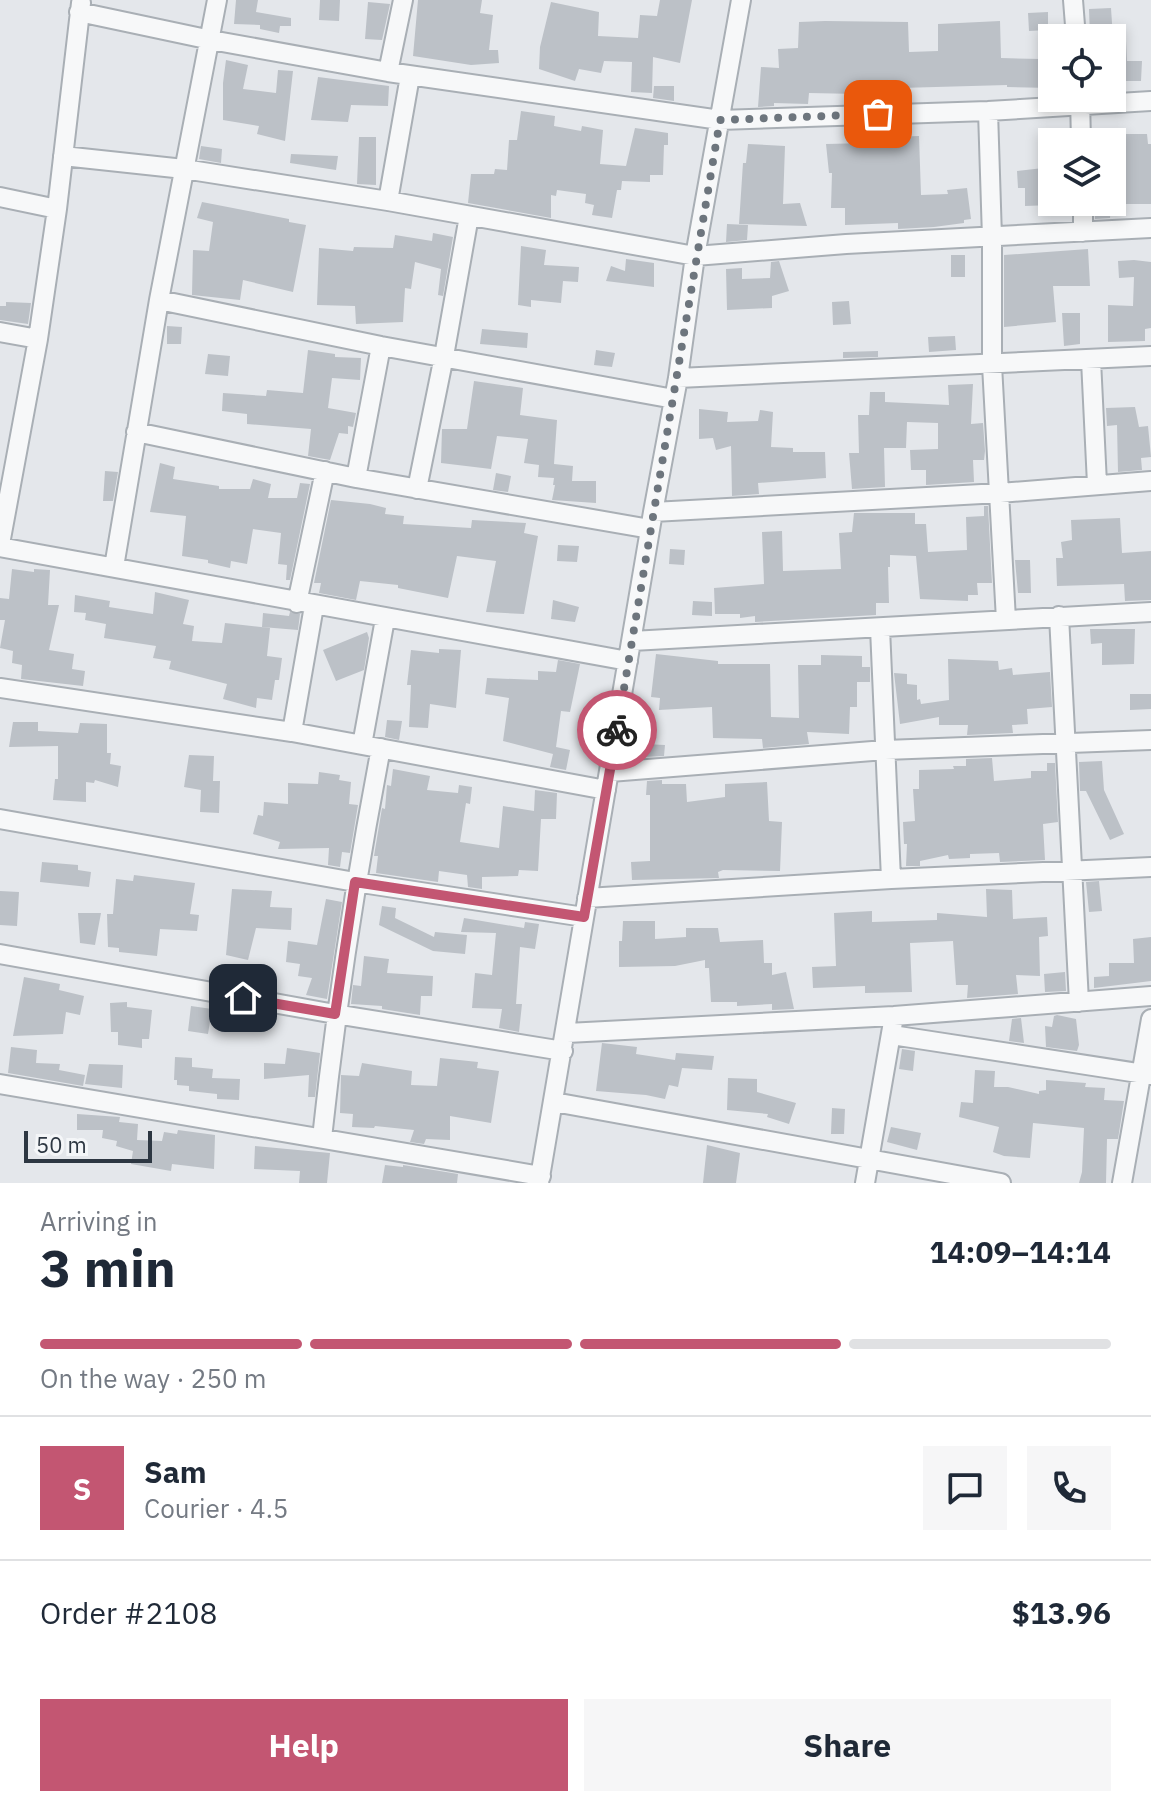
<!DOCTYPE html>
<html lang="en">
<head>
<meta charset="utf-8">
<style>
  body { margin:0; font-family:"IBM Plex Sans",sans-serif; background:#f6f6f7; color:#1f2937; height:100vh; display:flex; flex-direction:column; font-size:30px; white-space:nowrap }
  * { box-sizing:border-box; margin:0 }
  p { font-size:26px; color:#747a83 }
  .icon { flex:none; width:44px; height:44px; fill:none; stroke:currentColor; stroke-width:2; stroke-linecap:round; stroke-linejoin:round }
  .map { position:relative; height:1183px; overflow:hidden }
  .drawer { display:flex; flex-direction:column; background:#fff; flex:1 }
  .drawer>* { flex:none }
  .fabs { position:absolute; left:1038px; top:24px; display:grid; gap:16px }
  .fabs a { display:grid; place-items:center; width:88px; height:88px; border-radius:0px; background:#fff; box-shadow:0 4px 12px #0003; font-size:40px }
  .scale { position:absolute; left:24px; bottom:20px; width:128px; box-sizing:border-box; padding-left:8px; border:4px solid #2d3742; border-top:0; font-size:22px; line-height:28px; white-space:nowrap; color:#2d3742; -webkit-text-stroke:6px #f4f6f8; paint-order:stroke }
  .pin { position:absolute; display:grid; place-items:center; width:68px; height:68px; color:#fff; margin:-34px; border-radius:16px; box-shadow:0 4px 12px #0006 }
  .courier { position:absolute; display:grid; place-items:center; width:80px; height:80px; margin:-40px; border:6px solid #c35672; border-radius:50%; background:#fff; color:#222; box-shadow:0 2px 10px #0007 }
  .headline em { font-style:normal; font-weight:800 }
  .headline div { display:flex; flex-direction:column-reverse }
  .headline { display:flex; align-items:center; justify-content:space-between; height:136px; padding:0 40px }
  h1 { font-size:52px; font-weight:800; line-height:60px }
  .bar { display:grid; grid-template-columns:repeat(4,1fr); gap:12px 8px; align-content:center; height:96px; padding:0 40px }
  .bar i { height:10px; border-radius:6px; background:#e0e1e3 }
  .bar .on { background:#c35672 }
  .bar p { grid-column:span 4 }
  .line { display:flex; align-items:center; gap:20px; padding:0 40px; border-top:2px solid #e0e1e3 }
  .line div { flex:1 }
  .round { display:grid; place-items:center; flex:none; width:84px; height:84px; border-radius:0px; background:#f6f6f7 }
  .action { display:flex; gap:16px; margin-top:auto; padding:16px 40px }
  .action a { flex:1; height:92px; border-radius:0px; background:#c35672; color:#fff; font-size:32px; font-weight:800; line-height:92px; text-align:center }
  .action a+a { background:#f6f6f7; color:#1f2937 }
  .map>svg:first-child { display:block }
</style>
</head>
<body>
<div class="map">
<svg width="1151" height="1183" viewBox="0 0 1151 1183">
  <rect width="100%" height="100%" fill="#e4e7eb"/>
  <path fill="#bcc1c7" d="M236 0H258L256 12 291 18V26H280L279 33 260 29V25L234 24Z
    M320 0H340L339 21 319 20Z
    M418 0H482L480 13 493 15 489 50H498L499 63 471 65 413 56Z
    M660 0H692L680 63 653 57 652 93 631 92 632 62 604 61 601 73 579 69 575 81 539 69 540 47 551 2 599 12 598 36 638 38 640 15 657 16Z
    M368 2 390 4 382 40 365 39Z
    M1111 8 1113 38H1090L1089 9Z
    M1048 12V30L1029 31 1028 13Z
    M825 21 908 22 909 52 938 51V24L1000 21 1001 58 1041 59V66L1052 67V88L1007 87V85L900 88 899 102 858 103V94L809 93 808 104 774 103V106L758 107 761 67 779 68 778 49 798 48 799 22Z
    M1126 41 1127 61H1142L1141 81H1120V75H1112V42Z
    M226 60 248 65 243 89 276 93 278 70 293 71 285 141 257 134 259 126 223 120V83Z
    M318 77 389 86 388 106 351 105 348 122 311 120Z
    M654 86H674V101L653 98Z
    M521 111 555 116 554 126 581 131 582 126 603 130 600 164 626 166 635 128 668 133V145H664L663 175H650V182L622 181 621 190H617L612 218 592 215 594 205 585 203 586 194 557 190 556 196 551 195V218L468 203 471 174H494L495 169 507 170 509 140H517Z
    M870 133 891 137 919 136 921 195 948 194 947 190 967 188 971 219 964 220V223L934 227 898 229V223L845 225V208H831L832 173H829L826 144 868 143Z
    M1112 134H1147L1148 144H1151V204H1112Z
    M359 137H376V185L357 184Z
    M748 144 785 146 783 204 800 203 807 226 739 224 743 163H746Z
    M201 146 222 149 221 163 199 159Z
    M291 154 338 156 336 170 290 163Z
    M1052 167V205L1025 206V188H1018L1017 171Z
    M202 202 289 219V222L306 225 293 292 243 280 240 300 192 295 193 250 209 251 213 222 197 218Z
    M1095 202H1111L1110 218 1095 219Z
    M727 224 748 225 747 240 726 242Z
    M433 233 453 237 443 296 438 295 441 269 415 262 411 289 405 288 403 322 356 324 355 306 317 305 319 248 353 251 354 247 393 248 395 235 432 241Z
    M521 246 546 250 544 265 579 267 578 282 563 281 561 303 531 300V307L518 305Z
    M1088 249 1090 286H1053L1056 322 1004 327V255Z
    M951 255H965V277H951Z
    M626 259 654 263V287L606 281 611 266 625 271Z
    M1134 260 1151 262V328L1145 329V341L1108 342V305L1133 306 1134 277 1119 278 1118 261Z
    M779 261 789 291 772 296V308L727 310 726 269 742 268V279L770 278 771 262Z
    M849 301 851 324 833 325 832 302Z
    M6 302 31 303 28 324 0 320V306H6Z
    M1062 313H1080V344L1064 346Z
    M167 326 182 327 181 344H167Z
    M482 329 528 333 527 348 480 344Z
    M955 336 956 350 929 352 928 337Z
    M308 350 335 354V357L361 358 360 380 332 378 328 408 356 413 353 427 348 426V434L339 433 330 460 308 456 311 429 247 424V414L222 411 223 393 266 396 267 390 303 393Z
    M596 350 615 353 612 367 594 365Z
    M878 351V357L843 358V352Z
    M208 354 230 356 228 376 205 374Z
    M474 381 523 388 520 415 557 420 554 464 573 466 572 481H596V503L552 500 555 485H553L554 478 538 477 539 465 524 463 528 439 497 436 491 469 441 463 442 429H467Z
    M973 384 971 424 983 423 985 451 984 460H973L974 482 926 485V470H911L910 450 938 449V423L907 422 906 448H884L885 487 852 489 849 453H859L858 415H869L870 392H885V402L949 405 948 385Z
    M1135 407 1139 427 1148 426 1151 457 1141 458 1142 470 1118 472 1117 425 1107 426 1106 408Z
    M699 409 728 412 727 422 758 421 760 410 773 412 771 447 793 448V452H825L826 478 758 483 759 494 732 496 731 446 716 450 713 438 699 439Z
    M160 463 175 467 173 479 219 486V489H250L253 479 271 484 268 498H297L300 483 310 484 290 580H286L287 565 278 564 281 533 253 529 247 564 231 561 230 568 208 563V560L182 556 186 516 150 512Z
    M105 471 118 472 113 501H103Z
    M496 473 511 476 508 492 493 490Z
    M331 500 370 504 386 508 385 514 404 516 403 524 471 528 472 520 526 523 524 533 538 536 524 614 486 612 496 561 457 556 448 598 398 588V585L360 581 356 600 319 593 321 583H314Z
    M984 506H988L992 583H977L978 595H968V601L920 599 916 556 890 555V567H888L889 603H876V615L755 622V616L740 618V614H715L714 588 764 584 762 532 782 531 783 571 841 569 839 533 852 532 854 513H915V524H926L928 552 967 550 966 517 984 516Z
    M1120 518 1122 553 1151 551V600L1125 601 1124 584 1057 586 1056 558H1063L1061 542 1072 540 1071 520Z
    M558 545 579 546 577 562 557 561Z
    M670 549 685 550 684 565 669 564Z
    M1015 560H1030L1031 593H1018Z
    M12 569 34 572V569L50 570 48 605H59L49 650 74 654 72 669 85 671 83 686 21 679 22 665 12 663 13 651 0 648 5 620H0V598L9 599Z
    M155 592 189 600 183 624 194 626 192 641 222 643 225 623 270 628 267 656 282 658 279 680H275L272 700 257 698 256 708 223 699 227 684 169 669 171 661 153 658 156 646 104 638 106 624 85 620 86 613 74 612 75 595 110 601 109 607 153 614Z
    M553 600 579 607 575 622 551 619Z
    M693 601 712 602V616L692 615Z
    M290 612 300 614 298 630 262 627 263 613 289 616Z
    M1090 629H1135L1134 664 1102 665V643L1091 644Z
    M367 632 369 638 364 670 336 681 323 650Z
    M439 649 461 650 456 708 430 704 428 728 409 727 411 685H407L411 650 439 653Z
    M656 654 718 661V664H770L771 717 799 718 798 665H821V655L862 656V667H870V682H857V707H850L849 734 807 732 809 744 763 748 762 739 713 738 712 707 659 710 660 698 651 697Z
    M948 659 998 661 999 670 1012 668 1013 675 1050 672 1052 707 1027 709 1028 724 1012 725 1013 733 967 735 968 725H939V717L900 724 894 673 907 674V684L917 685V700L920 699 921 704 949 700Z
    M558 660 580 664 570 712 561 711 556 747 570 750 566 770 550 767 553 754 503 741 509 698 485 694 487 678 538 680V671L556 672Z
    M1130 694H1151V709L1130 710Z
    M387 720 402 721 399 740 385 737Z
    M13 722H38V731L78 733 80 723 107 724V753H111L110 764 121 766 118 787 95 780 94 783 86 782V802L53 800 55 779H58V746L9 747Z
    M644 744 665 745 664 756 643 757Z
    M189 755 214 756 213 781H220L219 813 200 812 201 790 184 787Z
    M992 758 994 781 1031 778V771H1047V763H1055L1058 822 1043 824 1045 860 1000 862 999 853 970 854V858L949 859 948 855 920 861V866H906L907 844H904L903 822 915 821 913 789H919V770L954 769 953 766H966V759Z
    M1102 761 1104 790 1124 834 1110 840 1086 791H1080L1079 762Z
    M393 769 430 776 427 790 458 793 459 785 472 787 470 804 466 803 460 842 499 848 503 806 534 811 535 790 557 793 556 819H541L538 871 519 870 518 876 482 877V889L468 887 467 875 439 871 438 882 376 873 378 856H374L382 808 385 809 387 785 391 786Z
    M319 772 340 775 339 780 351 782 349 804 358 805 350 853 342 852 340 867 328 865 329 848 278 849 280 842 253 834 258 815 263 816 264 802 288 804V783L318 784Z
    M662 780V784H686L687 802 725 797V784L767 782 769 821 782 822 780 871 723 870 718 872 719 878 632 880 631 862 650 861V795H646L647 781Z
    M42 862 78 865V870L91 872 89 887 40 882Z
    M134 875 195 883 190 914 199 915 197 931 160 929 157 956 119 952V948L108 947 107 914H113L116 879 133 881Z
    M1099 881 1102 911 1089 912 1086 882Z
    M232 889 272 891 270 907 292 908 291 930 256 928 248 960 226 955Z
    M986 889 1012 890 1013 919 1047 917 1048 936 1039 937 1040 976 1016 975 1018 994 967 998 968 985H956L953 941 910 943 912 992 865 993V986L813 988 812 967 836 966 834 913 872 911V922L937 920V913L987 917Z
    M0 891 19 892 17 926 0 925Z
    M326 899 342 902 327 999 306 995 312 978 298 976 300 964 286 962 288 941 317 945Z
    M382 906 396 908 395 918 434 937 435 932 467 935 465 954 433 951 379 925Z
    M78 913H101L95 945 80 943Z
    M464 918 524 928 525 922 539 924 535 949 520 947 516 1004H522L519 1032 499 1028 502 1009 472 1008 475 973 492 975 496 933 461 932Z
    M623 921H655V939L686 937V928H718L720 942 763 940 764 963H772V975L786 972 794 1009 772 1010V1004L737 1006V1002H711L709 968H705V960L675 966 619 967V941H622Z
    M1151 937V981L1094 988V977L1109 976V963H1134L1133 939Z
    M364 956 389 959 387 973 433 976 432 996H421L420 1015 382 1009V1006L351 1004 353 985 361 986Z
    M1065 972 1066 991 1045 992 1044 974Z
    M24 977 60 984 59 990 84 996 80 1015 66 1012 63 1034 13 1036Z
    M127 1002V1007L152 1010 149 1039H142V1048L118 1045V1032H111L110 1003Z
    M191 1006 212 1009 208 1034 188 1031Z
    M1057 1015 1076 1019 1079 1045 1077 1051 1046 1047 1045 1026 1052 1027 1054 1016Z
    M1021 1018 1024 1043 1009 1041 1012 1019Z
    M602 1043 637 1047 636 1054 675 1060 676 1053 714 1056 712 1070 682 1068 678 1087 669 1085 665 1099 646 1095 596 1091Z
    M11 1047 37 1050 36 1063 60 1064 59 1070 85 1075 83 1086 8 1073Z
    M287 1048 320 1053 315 1097H308L309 1075 264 1079V1063L285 1064Z
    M902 1049 915 1051 913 1071 899 1069Z
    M175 1057 192 1058V1067L213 1069 212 1078 240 1079 239 1100 217 1099V1094L189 1091V1086L177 1085V1080H174Z
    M440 1058 478 1062 477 1068 499 1071 491 1123 450 1116V1140L426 1139 424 1144 410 1142 414 1130 375 1126 374 1128 352 1127 353 1114 340 1113 341 1075 359 1076 362 1063 412 1071 411 1085 437 1086Z
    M89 1064 123 1065 122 1088 85 1084Z
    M975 1070 995 1071 994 1087H1008L1039 1094V1091L1046 1090V1080L1086 1083 1085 1087 1105 1088 1104 1100 1124 1101 1118 1139H1107L1106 1183H1079L1082 1172 1084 1128 1033 1123 1030 1158 1004 1156 993 1152 999 1127 959 1117 961 1102 973 1103Z
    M728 1078 757 1079V1092L796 1103 789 1124 767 1117 768 1114 727 1110Z
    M832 1108 845 1109 844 1134H831Z
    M77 1114 120 1117 119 1122 138 1124 137 1140 162 1141 164 1132 177 1134 178 1130 215 1135 214 1169 172 1164 171 1171 131 1164 133 1151 116 1146 117 1141 102 1138 103 1130H77Z
    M891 1127 921 1133 917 1150 887 1142Z
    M707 1145 740 1153 736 1183H703Z
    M255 1146 330 1153 327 1183H299L300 1171 254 1169Z
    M385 1165 403 1167V1165L458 1174 457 1183H382Z"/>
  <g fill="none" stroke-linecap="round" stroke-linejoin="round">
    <defs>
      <path id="minor" d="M1073 0 1076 38
        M79 12 211 40 388 72 720 120 988 111 1151 101
        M388 72 403 0
        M1080 98 1081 142
        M988 111 992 238V365L1006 620
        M63 156 184 169 388 201 695 256 846 244 1151 228
        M0 197 57 209
        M388 201 410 76
        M1083 202V232
        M159 300 381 346 674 399
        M0 332 38 339
        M1091 360 1097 484
        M678 378 1151 356
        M136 432 356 478 650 529
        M356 478 381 346
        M417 489 444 356 469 216
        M653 512 1000 493 1151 481
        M0 544 38 339 57 209 81 3
        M0 547 628 661
        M114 567 159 300 217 0
        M297 603 325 471
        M1059 616 1079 1002
        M880 628 891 879
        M632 641 1151 612
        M0 688 292 732 606 790
        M292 732 314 606
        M362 745 385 619
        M610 772 885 750 1151 740
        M0 819 355 882 584 917
        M587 898 891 879 1151 867
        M0 954 335 1014 563 1051
        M567 1033 894 1016 1151 996
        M892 1035 1151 1075
        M0 1084 541 1176
        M554 1102 1001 1183
        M322 1138C336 1006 356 878 381 748
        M539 1183 653 512 678 378 695 256 741 0
        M865 1183 893 1022
        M1122 1183 1151 1019"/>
    </defs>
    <use href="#minor" stroke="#a9afb5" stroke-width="22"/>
    <use href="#minor" stroke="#f7f8f9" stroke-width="18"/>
  </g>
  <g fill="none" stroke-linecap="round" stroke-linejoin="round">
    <path stroke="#6d757d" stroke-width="8" stroke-dasharray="0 14.4" d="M617 730 720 120 878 114"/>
    <path stroke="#c35672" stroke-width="10" d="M243 998 335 1014 355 882 584 917 617 730"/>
  </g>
</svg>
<div class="fabs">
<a><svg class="icon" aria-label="locate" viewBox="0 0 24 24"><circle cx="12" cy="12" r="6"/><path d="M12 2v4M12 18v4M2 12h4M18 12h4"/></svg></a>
<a><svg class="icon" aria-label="layers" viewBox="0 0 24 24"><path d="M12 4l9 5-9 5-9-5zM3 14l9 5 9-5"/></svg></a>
</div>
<div class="scale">50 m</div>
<div class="pin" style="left:878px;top:114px;background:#ea580c"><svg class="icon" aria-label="bag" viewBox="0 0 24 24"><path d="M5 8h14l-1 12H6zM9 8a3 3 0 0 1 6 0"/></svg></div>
<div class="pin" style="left:243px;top:998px;background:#1f2937"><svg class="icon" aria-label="home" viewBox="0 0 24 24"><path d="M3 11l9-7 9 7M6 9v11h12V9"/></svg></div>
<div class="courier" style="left:617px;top:730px"><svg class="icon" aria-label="bike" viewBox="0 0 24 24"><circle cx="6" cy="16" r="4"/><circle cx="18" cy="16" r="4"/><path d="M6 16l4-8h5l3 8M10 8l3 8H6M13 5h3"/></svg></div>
</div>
<section class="drawer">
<div class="headline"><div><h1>3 min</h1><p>Arriving in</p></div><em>14:09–14:14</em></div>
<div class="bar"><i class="on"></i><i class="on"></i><i class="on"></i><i></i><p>On the way · 250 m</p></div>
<div class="line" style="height:144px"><b class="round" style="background:#c35672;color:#fff">S</b><div><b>Sam</b><p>Courier · 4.5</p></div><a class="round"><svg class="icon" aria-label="chat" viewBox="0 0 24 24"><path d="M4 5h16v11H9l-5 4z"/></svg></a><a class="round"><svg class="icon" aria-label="phone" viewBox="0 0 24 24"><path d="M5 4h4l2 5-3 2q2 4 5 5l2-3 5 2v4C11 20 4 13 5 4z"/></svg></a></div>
<div class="line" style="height:104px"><div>Order #2108</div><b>$13.96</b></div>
<div class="action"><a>Help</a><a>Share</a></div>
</section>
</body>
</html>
